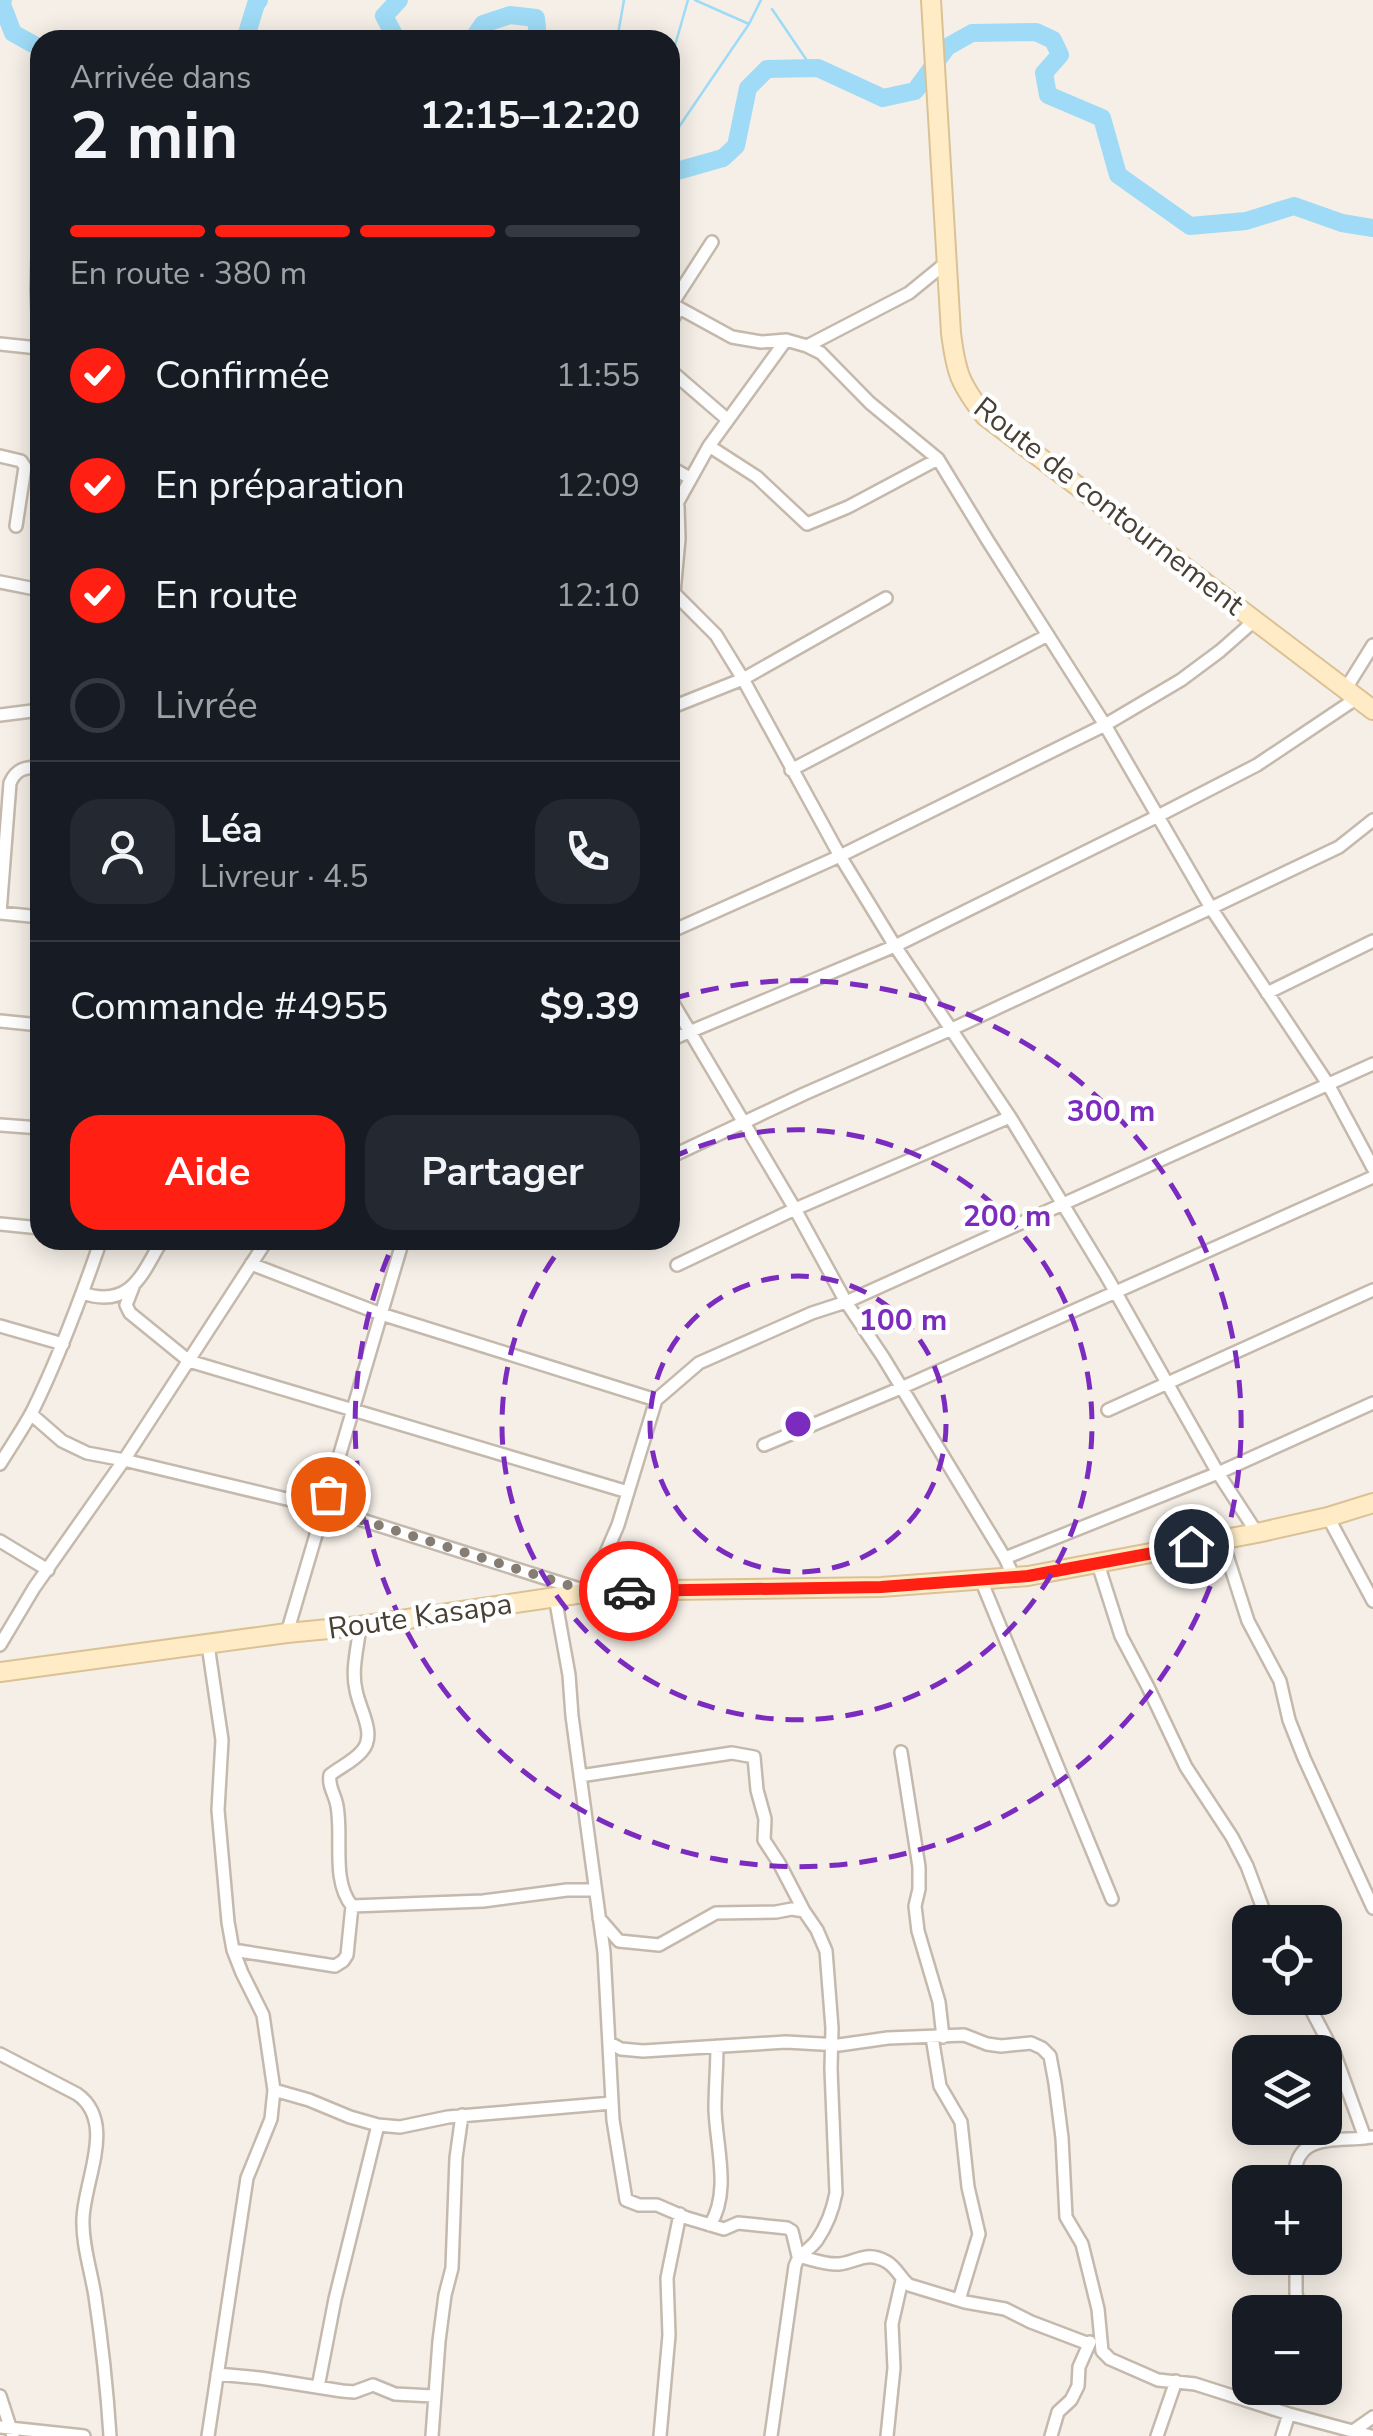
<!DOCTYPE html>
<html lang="fr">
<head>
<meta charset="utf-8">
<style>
  body { margin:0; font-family:"Nunito Sans",sans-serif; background:#242831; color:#f1f3f6; height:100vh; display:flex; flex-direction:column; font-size:38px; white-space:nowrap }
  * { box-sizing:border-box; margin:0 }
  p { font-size:32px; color:#9ea1a6 }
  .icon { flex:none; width:55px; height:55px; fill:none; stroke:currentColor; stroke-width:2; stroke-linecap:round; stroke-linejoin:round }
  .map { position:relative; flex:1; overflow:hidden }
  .sheet { position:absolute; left:30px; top:30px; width:650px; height:1220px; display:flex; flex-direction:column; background:#171b24; border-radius:30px; box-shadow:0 5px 25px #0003 }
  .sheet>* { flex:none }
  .fabs { position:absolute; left:1232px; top:1905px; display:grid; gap:20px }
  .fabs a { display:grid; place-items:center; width:110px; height:110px; border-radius:20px; background:#171b24; box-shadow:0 5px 25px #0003; font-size:50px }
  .pin { position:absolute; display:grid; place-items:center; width:85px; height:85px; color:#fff; margin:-42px; border:5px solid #fff; border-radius:50%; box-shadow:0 2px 10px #0007 }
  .courier { position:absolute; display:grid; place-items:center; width:100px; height:100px; margin:-50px; border:8px solid #ff2013; border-radius:50%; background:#fff; color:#222; box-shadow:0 2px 12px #0007 }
  .overview em { font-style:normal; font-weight:700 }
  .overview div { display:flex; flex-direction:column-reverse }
  .overview { display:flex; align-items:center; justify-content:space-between; height:170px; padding:0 40px }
  h1 { font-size:65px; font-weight:700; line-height:75px }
  .bar { display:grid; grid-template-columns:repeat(4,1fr); gap:15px 10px; align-content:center; height:120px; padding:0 40px }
  .bar i { height:12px; border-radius:8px; background:#363941 }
  .bar .on { background:#ff2013 }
  .bar p { grid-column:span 4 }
  .line { display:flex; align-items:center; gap:25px; padding:0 40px; border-top:2px solid #363941 }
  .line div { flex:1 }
  .round { display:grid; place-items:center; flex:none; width:105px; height:105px; border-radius:30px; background:#242831 }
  ol { padding:0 40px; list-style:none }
  li { display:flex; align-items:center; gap:30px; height:110px }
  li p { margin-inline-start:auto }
  li .icon { padding:10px; border-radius:50%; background:#ff2013; color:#fff; stroke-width:4 }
  li:last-child { color:#9ea1a6 }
  li i { width:55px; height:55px; border:5px solid #363941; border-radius:50% }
  .cta { display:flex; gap:20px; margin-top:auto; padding:20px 40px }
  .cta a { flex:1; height:115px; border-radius:30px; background:#ff2013; color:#fff; font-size:40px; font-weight:700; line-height:115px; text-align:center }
  .cta a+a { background:#242831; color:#f1f3f6 }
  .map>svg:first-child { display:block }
</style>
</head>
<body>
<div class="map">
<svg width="1373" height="2436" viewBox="0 0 1373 2436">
  <rect width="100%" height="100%" fill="#f5efe7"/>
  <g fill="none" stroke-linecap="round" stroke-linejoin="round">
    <path stroke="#9fdbf6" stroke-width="2.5" d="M695 0 749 24 761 0
      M772 9 812 68
      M617 40 624 0
      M670 63 688 0
      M670 140 749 24"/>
    <path stroke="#9fdbf6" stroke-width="18" d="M3 0 1 2 13 33 40 48
      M245 40 256 4 259 0
      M397 40 384 16 399 0
      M472 40 483 24 510 15 536 18 538 40
      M670 173 723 158 736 146 748 88 767 69 818 68 883 98 915 91 947 47 972 33 1036 32 1053 40 1060 55 1044 73 1048 95 1102 118 1118 175 1190 226 1246 221 1294 206 1342 223 1373 228"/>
    <defs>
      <path id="street" d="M39 222 37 290 40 362
        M670 303 732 337 761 342 786 340 807 346 821 353 870 403 938 459 988 541 1105 725 1211 908 1328 1084 1373 1168
        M672 304 712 242
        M670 324 679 308
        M0 344 38 348
        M807 346 909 293 947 262
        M670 370 728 420
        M709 446 757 477 807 524 848 507 938 459
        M0 456 21 461 25 467 16 526
        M670 467 690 478
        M670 516 709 446 786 340
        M0 582 40 590
        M670 589 716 635 743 679 840 856 895 946 1010 1117 1107 1277 1218 1473 1257 1533
        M674 593 679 539 678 506
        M1345 690 1373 645
        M670 708 743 679 886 598
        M0 715 40 710
        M791 770 1048 635
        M0 913 10 783C16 769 25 767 40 767
        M0 913 40 917
        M670 932 840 856 1105 725 1181 680 1220 651 1254 621
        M1267 993 1373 941
        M670 998 795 1209 846 1302 883 1357 1005 1558 1014 1577
        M0 1021 40 1025
        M670 1040 895 946 1158 816 1257 765 1357 698
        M0 1125 40 1128
        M670 1157 804 1094 952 1029 1211 908 1339 847 1373 820
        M0 1224 40 1228
        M251 1264 381 1314 656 1400
        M677 1265 795 1209 1010 1117
        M133 1287 126 1305 130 1313 189 1361 628 1492
        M82 1293C130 1309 142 1275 162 1240
        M0 1326 63 1344
        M1108 1410 1373 1290
        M31 1414 62 1441 87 1453 124 1460 324 1508 589 1592 618 1525 656 1400 699 1363 812 1313 846 1302 1373 1064
        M764 1445 901 1388 1373 1177
        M0 1464C11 1446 23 1429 33 1410 60 1355 81 1298 101 1240
        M1328 1517 1373 1601
        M1222 1540 1248 1621 1280 1681 1289 1720 1304 1758 1373 1908
        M0 1541 48 1570
        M1005 1558 1218 1473 1373 1403
        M1098 1564 1121 1636 1148 1687 1186 1767 1232 1837 1247 1866 1268 1922
        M981 1580 1112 1899
        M555 1597 569 1675 572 1716 604 1952 613 2120 626 2200 639 2205H657L687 2218 724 2229 738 2223 787 2228 792 2231 798 2256C811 2259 826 2265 839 2264 858 2262 866 2250 887 2262 897 2268 900 2278 909 2285L965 2302 1005 2309 1031 2322 1089 2344
        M287 1633 403 1240
        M0 1645 34 1588 124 1460 267 1240
        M208 1645 222 1740 218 1810 228 1922 233 1950 242 1973 263 2015 274 2090 271 2119 247 2178 208 2436
        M901 1752 919 1867V1889L915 1906 918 1931 939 2002 943 2037
        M580 1776 732 1753 754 1757 757 1790 765 1819 764 1840 779 1863 804 1911 817 1930 826 1951 832 2028 831 2069 836 2193C833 2209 826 2227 817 2240 809 2251 799 2253 795 2266L771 2436
        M352 1906 483 1901 567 1890H595
        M599 1918 619 1941 659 1945 716 1913 776 1912 792 1909 804 1911
        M233 1950 335 1966 343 1961 347 1955 352 1906C331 1880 343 1838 337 1806 335 1794 328 1787 330 1775 340 1767 354 1761 362 1751 377 1734 359 1709 356 1690 351 1670 358 1646 360 1626
        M1305 1998 1335 2055 1365 2138
        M932 2037 940 2086 961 2122 968 2187 979 2234 959 2300
        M610 2043 621 2049 643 2051 786 2042 839 2045 888 2038 964 2035 987 2044 1001 2046 1031 2043 1042 2048 1050 2056 1055 2083 1062 2138 1066 2217 1082 2244 1098 2309 1102 2351 1110 2359 1158 2380 1195 2384 1289 2414 1371 2436
        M0 2054 77 2094C117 2122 84 2180 83 2219 82 2244 91 2271 95 2296 102 2343 107 2389 110 2436
        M274 2090 309 2100 350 2117 378 2125 400 2127 448 2117 612 2103
        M1294 2182C1294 2130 1335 2143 1373 2137
        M710 2225C731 2192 716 2146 715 2109 715 2088 717 2067 717 2046
        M1296 2258V2293L1300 2312
        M217 2374 260 2378 342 2391 354 2392 373 2385 395 2394 433 2396
        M318 2387 335 2299 378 2125
        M0 2396 13 2436
        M1273 2409 1282 2388
        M0 2427 84 2436
        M1353 2431 1373 2417
        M432 2436 439 2341 445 2295 452 2268 456 2158 462 2115
        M660 2436 669 2335 667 2278 680 2214
        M887 2436 894 2368 892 2324 902 2280
        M1051 2436 1058 2412 1071 2400 1078 2386 1079 2367 1090 2342
        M1157 2436 1176 2381
        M1282 2436 1289 2414"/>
      <path id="secondary" d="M931 0 951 333C956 373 960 384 985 416L1373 710
        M0 1672 287 1633 360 1626 597 1591 881 1587 1028 1576 1257 1533 1328 1517 1373 1503"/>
    </defs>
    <use href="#street" stroke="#c4b9ac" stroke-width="16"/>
    <use href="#secondary" stroke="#dbc295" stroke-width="22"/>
    <use href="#street" stroke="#fff" stroke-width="11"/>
    <use href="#secondary" stroke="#ffecc6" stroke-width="18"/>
  </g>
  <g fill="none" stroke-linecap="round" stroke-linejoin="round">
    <path stroke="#857d73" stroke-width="10" stroke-dasharray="0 18" d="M328 1494 324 1508 590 1592 629 1591"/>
    <path stroke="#ff2013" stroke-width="12" d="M629 1591 881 1587 1028 1576 1191 1546"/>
  </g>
  <g fill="none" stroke="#7b2cbf" stroke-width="5" stroke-dasharray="18 12">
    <circle cx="798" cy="1424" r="148"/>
    <path d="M671 1158A295 295 0 1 1 567 1240"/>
    <path d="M672 999A443 443 0 1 1 395 1240"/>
  </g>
  <g text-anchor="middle" stroke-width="9" stroke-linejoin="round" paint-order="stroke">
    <g font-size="30" fill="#483f35" stroke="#fff">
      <text transform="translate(1109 506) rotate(38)" y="10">Route de contournement</text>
      <text transform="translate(420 1616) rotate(-8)" y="10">Route Kasapa</text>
    </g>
  </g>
  <circle cx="798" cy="1424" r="15" fill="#7b2cbf" stroke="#fff" stroke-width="5"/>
  <g font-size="30" text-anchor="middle" font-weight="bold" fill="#7b2cbf" stroke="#fff" stroke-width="9" stroke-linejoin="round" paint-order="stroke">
    <text x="1111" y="1121">300 m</text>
    <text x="1007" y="1226">200 m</text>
    <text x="903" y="1330">100 m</text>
  </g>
</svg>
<div class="fabs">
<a><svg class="icon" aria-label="locate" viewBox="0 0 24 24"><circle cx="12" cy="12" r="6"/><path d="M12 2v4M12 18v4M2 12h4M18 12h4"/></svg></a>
<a><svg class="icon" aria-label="layers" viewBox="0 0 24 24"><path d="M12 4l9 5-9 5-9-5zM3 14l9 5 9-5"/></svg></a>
<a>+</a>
<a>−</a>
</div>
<div class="pin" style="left:328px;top:1494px;background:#ea580c"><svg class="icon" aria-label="bag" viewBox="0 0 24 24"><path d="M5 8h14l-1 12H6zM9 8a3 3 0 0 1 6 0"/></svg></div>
<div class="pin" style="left:1191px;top:1546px;background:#1f2937"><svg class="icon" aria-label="home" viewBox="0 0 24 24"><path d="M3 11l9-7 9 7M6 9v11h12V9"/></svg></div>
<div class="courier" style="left:629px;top:1591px"><svg class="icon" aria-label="car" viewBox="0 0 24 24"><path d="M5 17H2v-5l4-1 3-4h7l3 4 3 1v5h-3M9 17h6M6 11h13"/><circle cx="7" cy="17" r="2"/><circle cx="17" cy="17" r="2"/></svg></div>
<section class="sheet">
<div class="overview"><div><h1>2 min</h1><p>Arrivée dans</p></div><em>12:15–12:20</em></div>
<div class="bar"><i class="on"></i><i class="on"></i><i class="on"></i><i></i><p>En route · 380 m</p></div>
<ol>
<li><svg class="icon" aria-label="check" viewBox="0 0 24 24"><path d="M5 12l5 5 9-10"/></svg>Confirmée<p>11:55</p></li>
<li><svg class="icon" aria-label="check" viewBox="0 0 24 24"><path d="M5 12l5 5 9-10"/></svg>En préparation<p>12:09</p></li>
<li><svg class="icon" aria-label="check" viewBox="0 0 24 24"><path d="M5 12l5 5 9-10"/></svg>En route<p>12:10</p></li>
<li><i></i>Livrée</li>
</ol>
<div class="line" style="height:180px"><a class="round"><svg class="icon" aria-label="person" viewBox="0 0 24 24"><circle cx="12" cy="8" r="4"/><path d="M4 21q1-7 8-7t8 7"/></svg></a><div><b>Léa</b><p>Livreur · 4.5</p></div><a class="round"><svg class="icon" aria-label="phone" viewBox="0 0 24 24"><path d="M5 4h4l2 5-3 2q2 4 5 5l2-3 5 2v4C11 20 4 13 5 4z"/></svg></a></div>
<div class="line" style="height:130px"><div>Commande #4955</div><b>$9.39</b></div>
<div class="cta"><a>Aide</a><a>Partager</a></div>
</section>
</div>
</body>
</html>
